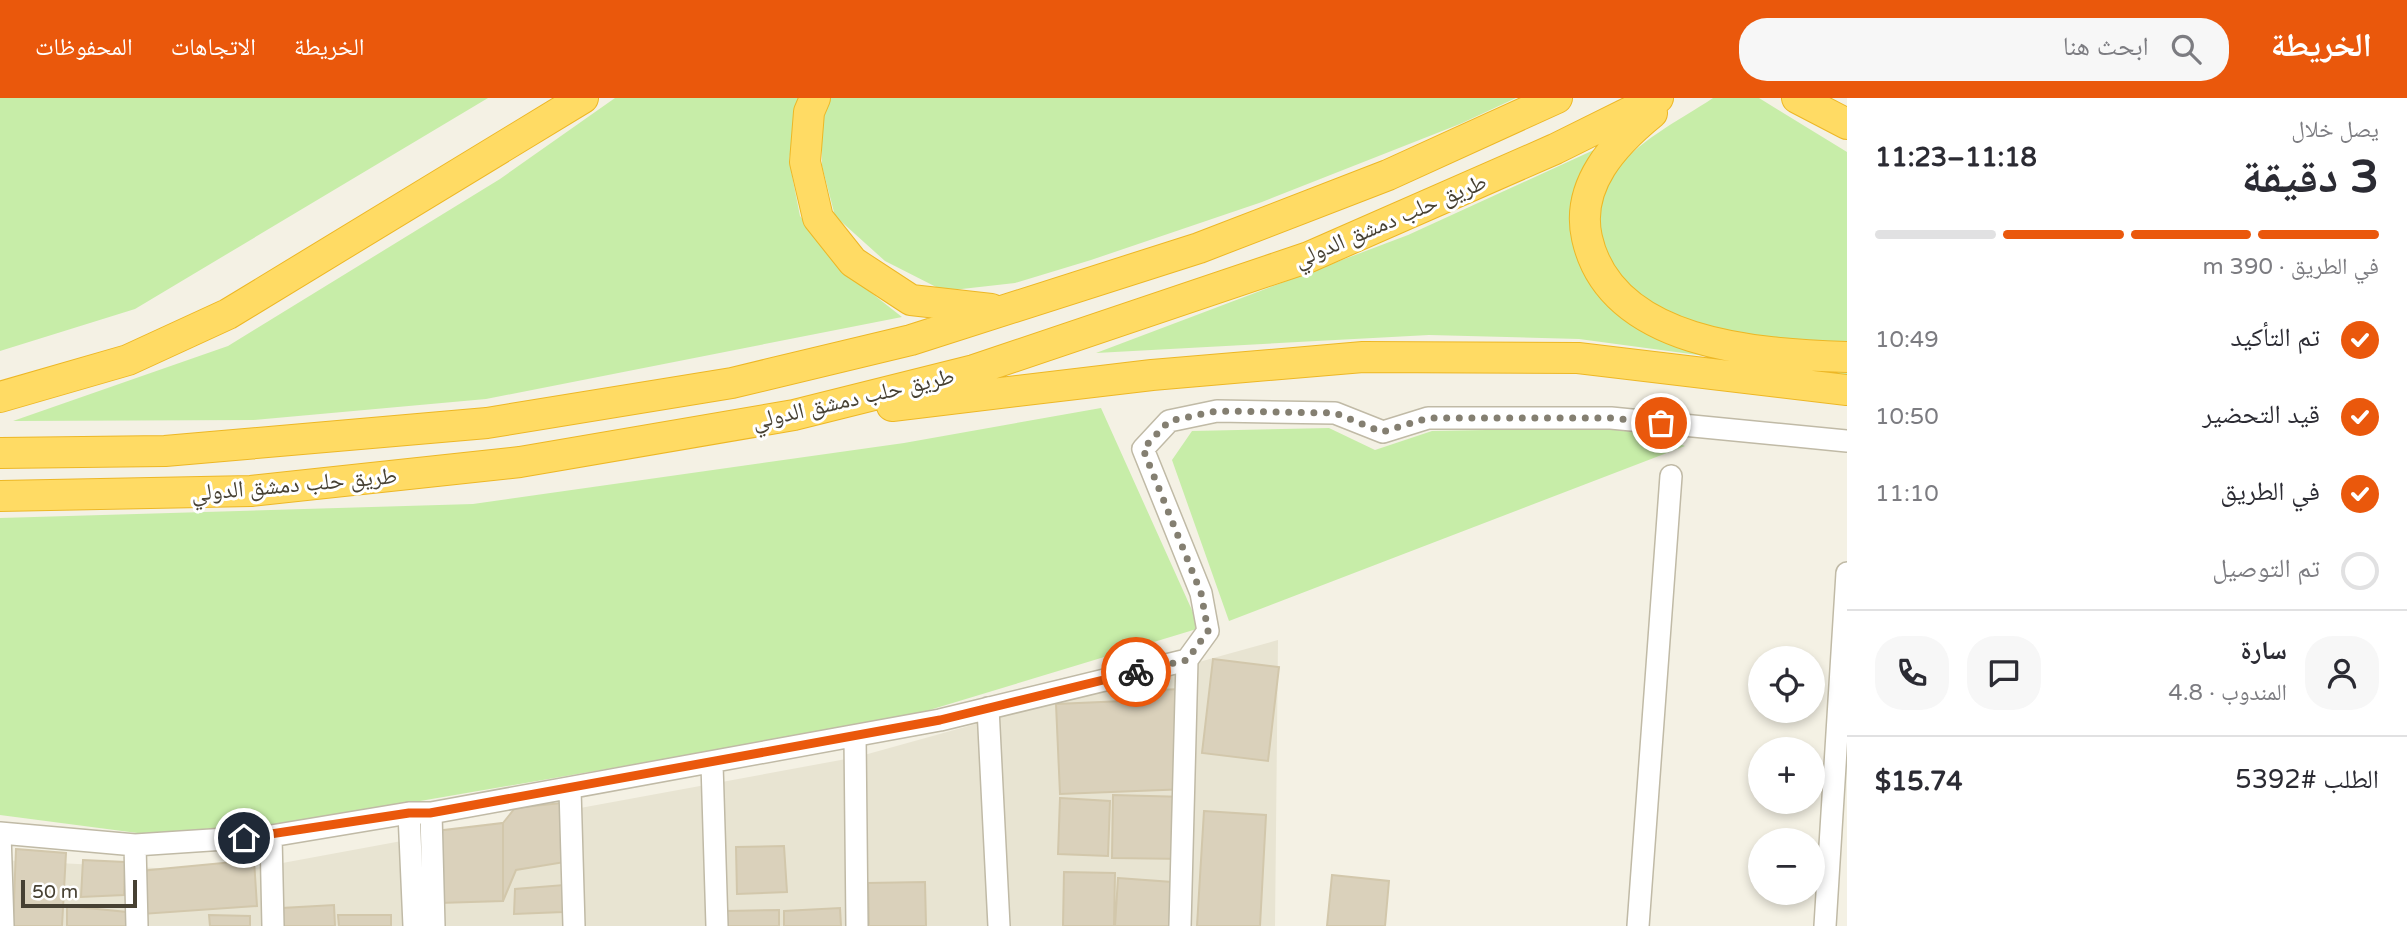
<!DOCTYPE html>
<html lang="ar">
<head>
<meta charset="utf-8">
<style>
  body { margin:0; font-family:"Varela Round","Noto Naskh Arabic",sans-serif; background:#f7f7f7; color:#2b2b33; direction:rtl; height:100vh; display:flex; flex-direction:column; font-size:26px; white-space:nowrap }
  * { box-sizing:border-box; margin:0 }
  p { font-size:23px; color:#7c7c81 }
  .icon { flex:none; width:38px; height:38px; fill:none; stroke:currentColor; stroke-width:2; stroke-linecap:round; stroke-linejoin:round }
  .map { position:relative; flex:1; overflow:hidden; direction:ltr }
  .side { display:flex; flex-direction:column; background:#fff; width:560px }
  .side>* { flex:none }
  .buttons { position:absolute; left:1748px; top:548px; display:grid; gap:14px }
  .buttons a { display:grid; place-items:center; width:77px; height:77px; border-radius:50%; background:#fff; box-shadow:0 4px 10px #0003; font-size:35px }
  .scale { position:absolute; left:21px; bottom:18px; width:116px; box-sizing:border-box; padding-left:7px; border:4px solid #474133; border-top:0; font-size:19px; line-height:24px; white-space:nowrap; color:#474133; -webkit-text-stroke:5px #fff; paint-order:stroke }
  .pin { position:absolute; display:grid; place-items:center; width:60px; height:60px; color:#fff; margin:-30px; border:4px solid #fff; border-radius:50%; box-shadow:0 2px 7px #0007 }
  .courier { position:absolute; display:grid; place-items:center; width:70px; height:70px; margin:-35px; border:5px solid #ea580c; border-radius:50%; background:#fff; color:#222; box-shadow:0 2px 9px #0007 }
  .summary em { font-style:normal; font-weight:700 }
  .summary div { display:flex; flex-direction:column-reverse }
  .summary { display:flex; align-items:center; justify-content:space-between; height:119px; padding:0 28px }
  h1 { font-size:46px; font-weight:700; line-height:52px }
  .bar { display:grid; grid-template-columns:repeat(4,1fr); gap:10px 7px; align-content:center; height:84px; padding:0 28px }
  .bar i { height:9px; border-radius:5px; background:#e1e1e2 }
  .bar .current { background:#ea580c }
  .bar p { grid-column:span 4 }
  .line { display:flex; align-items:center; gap:18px; padding:0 28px; border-top:2px solid #e1e1e2 }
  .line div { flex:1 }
  .round { display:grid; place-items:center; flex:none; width:74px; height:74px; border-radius:28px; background:#f7f7f7 }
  ol { padding:0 28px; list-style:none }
  li { display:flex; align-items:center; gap:21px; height:77px }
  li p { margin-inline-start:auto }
  li .icon { padding:7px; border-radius:50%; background:#ea580c; color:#fff; stroke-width:4 }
  li:last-child { color:#7c7c81 }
  li i { width:38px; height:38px; border:4px solid #e1e1e2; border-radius:50% }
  header { display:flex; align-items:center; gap:42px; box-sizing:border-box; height:98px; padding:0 35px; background:#ea580c; color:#fff }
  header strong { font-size:33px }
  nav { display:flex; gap:38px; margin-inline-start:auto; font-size:24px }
  .search { width:490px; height:63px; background:#f7f7f7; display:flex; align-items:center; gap:18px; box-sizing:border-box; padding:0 24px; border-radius:28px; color:#7c7c81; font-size:26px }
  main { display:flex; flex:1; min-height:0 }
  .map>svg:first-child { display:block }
</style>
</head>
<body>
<header>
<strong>الخريطة</strong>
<div class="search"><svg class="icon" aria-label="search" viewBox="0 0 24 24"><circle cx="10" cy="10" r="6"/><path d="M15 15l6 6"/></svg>ابحث هنا</div>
<nav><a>الخريطة</a><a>الاتجاهات</a><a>المحفوظات</a></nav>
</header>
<main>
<section class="side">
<div class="summary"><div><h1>3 دقيقة</h1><p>يصل خلال</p></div><em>11:18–11:23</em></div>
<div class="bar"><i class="current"></i><i class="current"></i><i class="current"></i><i></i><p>في الطريق · 390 m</p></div>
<ol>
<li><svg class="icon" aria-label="check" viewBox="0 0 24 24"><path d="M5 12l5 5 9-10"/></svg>تم التأكيد<p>10:49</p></li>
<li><svg class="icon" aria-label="check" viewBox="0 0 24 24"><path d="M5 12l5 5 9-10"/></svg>قيد التحضير<p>10:50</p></li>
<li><svg class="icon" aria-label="check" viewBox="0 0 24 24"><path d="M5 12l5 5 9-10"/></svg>في الطريق<p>11:10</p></li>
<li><i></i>تم التوصيل</li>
</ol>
<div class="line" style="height:126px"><a class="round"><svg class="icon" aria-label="person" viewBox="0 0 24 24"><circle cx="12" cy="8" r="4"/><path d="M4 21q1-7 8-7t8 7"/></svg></a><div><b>سارة</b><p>المندوب · 4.8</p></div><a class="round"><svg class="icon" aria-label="chat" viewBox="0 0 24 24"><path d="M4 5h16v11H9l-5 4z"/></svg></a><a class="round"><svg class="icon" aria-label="phone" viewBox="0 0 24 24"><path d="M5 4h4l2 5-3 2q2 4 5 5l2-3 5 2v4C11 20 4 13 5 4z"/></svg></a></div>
<div class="line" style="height:91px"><div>الطلب #5392</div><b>$15.74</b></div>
</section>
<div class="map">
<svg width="1847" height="828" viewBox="0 0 1847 828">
  <rect width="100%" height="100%" fill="#f4f1e4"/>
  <path fill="#e8e4d2" d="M1278 542 1275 828H0V762L233 774 857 659Z"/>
  <path fill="#c7eda8" d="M0 0H488L135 211 0 253Z
    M615 0H800L789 62 800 118 841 171 902 219 486 301 254 322 13 323 228 248 500 81Z
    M829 0H1516L1460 26 1262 104 1091 162 1015 185 944 193 885 163 835 118 822 68V15Z
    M1713 0H1759L1847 54V245C1789 247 1659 229 1621 181 1615 173 1611 161 1607 152 1594 126 1595 103 1612 77 1635 44 1680 22 1713 0Z
    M1596 51 1593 183 1640 231 1704 253 1847 269V277L1579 241 1429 237 1096 255 1408 137Z
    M1101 310 1200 530 903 620 281 727 168 739 0 717V420L473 406 904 345Z
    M1636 329 1685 348 1229 523 1172 362 1192 333 1329 330 1375 352 1432 333Z"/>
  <path fill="#dad1bb" stroke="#d2c7ab" stroke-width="2" d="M1213 561 1279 569 1268 663 1202 655Z
    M1184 591 1188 691 1060 696 1056 606 1124 603V593Z
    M1113 697 1186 699 1185 761 1112 760Z
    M1060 700 1110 703 1108 758 1058 756Z
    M561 705 565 764 516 772 503 803V725L515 710Z
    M1204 713 1266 717 1260 828H1197Z
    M503 725V803L439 805 436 733Z
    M784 748 787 794 737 796 736 749Z
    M16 751 66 755 62 828H13Z
    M83 762 125 764 124 797 81 799Z
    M254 762 257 808 142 816 140 773Z
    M1064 774 1115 775 1114 828H1063Z
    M1332 777 1389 783 1385 828H1327Z
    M1118 780 1172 784 1169 828H1115Z
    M925 784 926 828H869L868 785Z
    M564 787 563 814 514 816 515 791Z
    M334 807 335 828H283L282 810Z
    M67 808 127 814V828H67Z
    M840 810 841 828H784V813Z
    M779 812V828H727L726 813Z
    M209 817 250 818V828H210Z
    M338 817H391V828H339Z"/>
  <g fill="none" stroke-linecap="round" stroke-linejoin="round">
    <defs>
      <path id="minor" d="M988 610 999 828
        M855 638 857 828
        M712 666 717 828
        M570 691 574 828
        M409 715 414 828
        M431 715 434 828
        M0 735 135 747 271 738 409 715H431L940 622 1187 562 1208 533 1201 495 1143 351 1169 323 1217 313 1335 315 1383 334 1428 320H1611L1847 343
        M0 735 3 828
        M271 738 273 828
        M135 747 137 828
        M1180 828 1187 562
        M1638 828 1671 378
        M1825 828 1847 475"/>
      <path id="highway" d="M815 0 809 14 805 64 818 120 853 164 911 202 991 211
        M1797 0 1847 26
        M1652 15C1615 45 1575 87 1587 140 1611 247 1757 256 1847 259
        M0 299 128 262 228 216 583 0
        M892 308 1152 277 1363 259 1578 260 1847 292
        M0 355 165 353 487 325 732 285 911 242 1199 150 1388 77 1557 0
        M0 398 251 393 520 364 794 317 974 272 1309 159 1555 51 1658 0"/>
    </defs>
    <use href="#minor" stroke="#c0baa6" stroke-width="24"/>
    <use href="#highway" stroke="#edb725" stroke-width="32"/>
    <use href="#minor" stroke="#fff" stroke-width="21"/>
    <use href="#highway" stroke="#ffdb64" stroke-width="30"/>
  </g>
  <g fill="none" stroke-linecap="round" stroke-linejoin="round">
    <path stroke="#847f71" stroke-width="7" stroke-dasharray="0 12.6" d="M1136 574 1187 562 1208 533 1201 495 1143 351 1169 323 1217 313 1335 315 1382 334 1428 320H1611L1661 325"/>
    <path stroke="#ea580c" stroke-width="9" d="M244 740 409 715H430L940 622 1136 574"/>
  </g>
  <g text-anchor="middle" stroke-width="6" stroke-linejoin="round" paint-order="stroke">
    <g font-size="23" fill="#474133" stroke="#fff">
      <text transform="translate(1390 122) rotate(-23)" y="8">طريق حلب دمشق الدولي</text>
      <text transform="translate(853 300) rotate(-13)" y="8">طريق حلب دمشق الدولي</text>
      <text transform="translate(294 386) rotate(-5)" y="8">طريق حلب دمشق الدولي</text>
    </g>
  </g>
</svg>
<div class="buttons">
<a><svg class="icon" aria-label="locate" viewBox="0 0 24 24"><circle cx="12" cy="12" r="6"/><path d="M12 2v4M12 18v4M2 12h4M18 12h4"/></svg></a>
<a>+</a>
<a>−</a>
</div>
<div class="scale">50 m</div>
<div class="pin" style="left:1661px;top:325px;background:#ea580c"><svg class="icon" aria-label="bag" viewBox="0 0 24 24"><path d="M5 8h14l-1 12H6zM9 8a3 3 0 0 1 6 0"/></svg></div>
<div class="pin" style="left:244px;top:740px;background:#1f2937"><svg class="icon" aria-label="home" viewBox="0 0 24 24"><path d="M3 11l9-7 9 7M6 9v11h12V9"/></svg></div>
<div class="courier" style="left:1136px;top:574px"><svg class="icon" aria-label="bike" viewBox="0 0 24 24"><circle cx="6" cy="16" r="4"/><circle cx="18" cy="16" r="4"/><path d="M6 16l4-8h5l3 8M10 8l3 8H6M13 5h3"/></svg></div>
</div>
</main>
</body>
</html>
